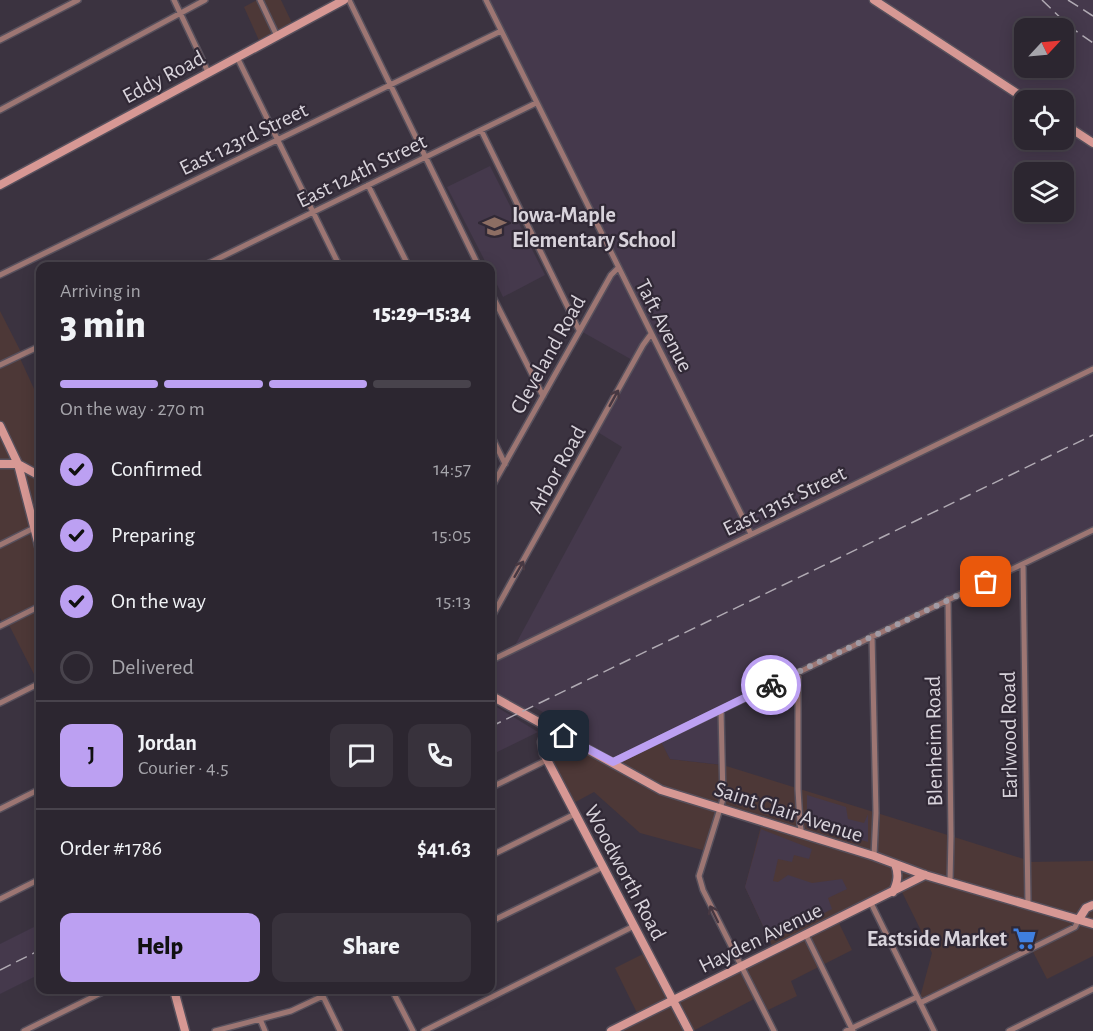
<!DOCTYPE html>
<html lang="en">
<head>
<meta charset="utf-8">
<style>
  body { margin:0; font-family:"Alegreya Sans",sans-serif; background:#38323c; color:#f1f3f6; height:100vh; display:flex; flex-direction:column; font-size:22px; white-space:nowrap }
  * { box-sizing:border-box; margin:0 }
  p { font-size:20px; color:#a6a5ab }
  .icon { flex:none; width:33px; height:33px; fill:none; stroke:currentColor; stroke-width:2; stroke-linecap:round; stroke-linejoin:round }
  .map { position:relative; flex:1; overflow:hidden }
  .side { position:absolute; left:36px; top:262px; width:459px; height:732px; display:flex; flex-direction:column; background:#2c2630; border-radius:12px; box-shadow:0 3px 15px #0003,0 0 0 2px #48434c }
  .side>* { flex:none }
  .needle { width:39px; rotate:64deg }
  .controls { position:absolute; left:1014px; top:18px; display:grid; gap:12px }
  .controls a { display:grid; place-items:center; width:60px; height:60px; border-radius:12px; background:#2c2630; box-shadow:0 3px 15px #0003,0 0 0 2px #48434c; font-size:30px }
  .pin { position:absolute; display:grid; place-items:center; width:51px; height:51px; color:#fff; margin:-26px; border-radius:12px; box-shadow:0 3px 9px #0006 }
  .courier { position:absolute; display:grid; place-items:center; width:60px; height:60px; margin:-30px; border:4px solid #bca0f2; border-radius:50%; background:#fff; color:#222; box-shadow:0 2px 8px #0007 }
  .head em { font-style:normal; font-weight:800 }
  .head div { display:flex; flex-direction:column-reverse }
  .head { display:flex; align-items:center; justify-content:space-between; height:102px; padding:0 24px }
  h1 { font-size:39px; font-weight:800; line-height:45px }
  .bar { display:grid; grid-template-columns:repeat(4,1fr); gap:9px 6px; align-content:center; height:72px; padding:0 24px }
  .bar i { height:8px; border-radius:4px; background:#48434c }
  .bar .selected { background:#bca0f2 }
  .bar p { grid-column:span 4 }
  .line { display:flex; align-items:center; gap:15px; padding:0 24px; border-top:2px solid #48434c }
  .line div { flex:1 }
  .round { display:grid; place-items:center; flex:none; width:63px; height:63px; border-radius:12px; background:#38323c }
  ol { padding:0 24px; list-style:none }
  li { display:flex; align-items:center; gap:18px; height:66px }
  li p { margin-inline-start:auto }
  li .icon { padding:6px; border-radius:50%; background:#bca0f2; color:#111; stroke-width:4 }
  li:last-child { color:#a6a5ab }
  li i { width:33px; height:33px; border:3px solid #48434c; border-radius:50% }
  .primary-button { display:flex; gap:12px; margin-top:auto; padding:12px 24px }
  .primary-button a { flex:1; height:69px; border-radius:12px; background:#bca0f2; color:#111; font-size:24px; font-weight:800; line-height:69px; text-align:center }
  .primary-button a+a { background:#38323c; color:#f1f3f6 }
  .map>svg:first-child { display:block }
</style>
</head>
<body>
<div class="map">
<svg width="1093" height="1031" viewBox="0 0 1093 1031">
  <rect width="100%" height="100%" fill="#3b3340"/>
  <path fill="#4d3837" d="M257 0H281L294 27 261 45 244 7Z
    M0 311 22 354 19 356 40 402V683L39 684 8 623 3 625 0 618Z
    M547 727 660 739 670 759 723 765 951 836 1027 860V862L1093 861V956L1047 979 1031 948 920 1003 919 1001 932 953 900 888 837 919 852 950 791 981 797 996 764 1012 756 998 693 1031H611L639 1017 615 968 647 952 673 1001 774 950 745 887 762 822 721 808 706 851 640 833 594 792 570 805 542 742Z"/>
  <path fill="#45394c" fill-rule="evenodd" d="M486 0H1093V530L721 710 723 765 670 759 660 740 613 762 547 727 559 721 534 707 521 713 501 701 495 706 538 732 491 755V661L512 651 622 447 596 431 634 361 579 330 618 268ZM1024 28H1064V68H1024ZM1024 100H1064V140H1024ZM1024 172H1064V212H1024Z
    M490 166 545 275 503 297 491 272 490 267H488L447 187Z
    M807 795 846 807 848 819 864 823 868 814V842L807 824Z
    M761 829 812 849 809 859 794 855 792 862 778 859 773 881 778 882 788 875 812 883 842 879 847 889 828 898 832 909 770 941 745 887Z
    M40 924V974L0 994V944Z"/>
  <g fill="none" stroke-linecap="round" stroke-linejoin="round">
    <defs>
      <path id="street" d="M174 0 208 72
        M260 0 277 36
        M349 0 479 267
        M486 0 751 534
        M0 40 78 0
        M237 57 340 267
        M0 110 205 0
        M481 130 579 330
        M368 185 409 267
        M201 267 536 103
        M0 275 501 31
        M490 291 543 396
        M0 365 40 346
        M490 433 505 464
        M490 490 611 275 618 268
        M0 545 34 528
        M1023 564 1028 905
        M948 599 951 836 950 882
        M490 620 643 345 651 334
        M0 626 40 606
        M872 636 876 813 874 856
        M490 661 1093 369
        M798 672V789L800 824 802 835
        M0 703 40 683
        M721 710 723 799 699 876 703 890 774 1031
        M613 762 1093 530
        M490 788 547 760
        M0 809 40 789
        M490 856 575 814
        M0 899 40 879
        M871 903 934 1031
        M490 922 603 867
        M806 935 853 1031
        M320 990 340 1031
        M392 990 413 1031
        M920 1003 1075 927 1079 919
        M260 1019 265 1031
        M24 1031 107 990
        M215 1031 291 1011 323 996
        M424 1031 634 926
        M846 1031 917 997
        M1009 1031 1093 989"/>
      <path id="secondary" d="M874 0 1027 100
        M1064 124 1093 143
        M0 185 344 0
        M0 426 18 464 40 550
        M0 464H18L40 476
        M490 695 661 790 874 856 925 875 1093 924
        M547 727 542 742 544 754 689 1031
        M893 892C898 882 899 874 895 864
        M1079 919 1086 908 1093 905
        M174 990 185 1031
        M611 1031 925 875"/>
    </defs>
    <use href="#street" stroke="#57505c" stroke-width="8"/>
    <use href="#secondary" stroke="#57505c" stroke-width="11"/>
    <use href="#street" stroke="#9d7673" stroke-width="5"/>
    <use href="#secondary" stroke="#d79894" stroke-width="8"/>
    <path stroke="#b0aab3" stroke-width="1.5" stroke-dasharray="12 6" stroke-linecap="butt" d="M1042 0 1069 26 1093 43
      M1068 0 1093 16
      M490 727 1093 435
      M0 970 40 950"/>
  </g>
  <defs><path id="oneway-shaft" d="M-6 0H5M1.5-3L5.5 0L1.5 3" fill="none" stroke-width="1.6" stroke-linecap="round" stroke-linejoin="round" transform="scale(1.5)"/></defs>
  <g stroke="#473842">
    <use href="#oneway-shaft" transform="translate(614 398) rotate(-61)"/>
    <use href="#oneway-shaft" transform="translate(519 569) rotate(-60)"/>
    <use href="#oneway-shaft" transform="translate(714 914) rotate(-116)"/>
  </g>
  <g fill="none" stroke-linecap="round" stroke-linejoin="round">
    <path stroke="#a19ba5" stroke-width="6" stroke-dasharray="0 10.8" d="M771 685 986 582"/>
    <path stroke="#bca0f2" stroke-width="8" d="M564 736 613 762 771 685"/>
  </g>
  <defs>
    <symbol id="school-bare" viewBox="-9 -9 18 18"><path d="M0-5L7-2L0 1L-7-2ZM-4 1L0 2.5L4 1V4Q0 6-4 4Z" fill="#8d6e63" stroke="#312936" stroke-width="2.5" paint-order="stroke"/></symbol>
    <symbol id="supermarket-bare" viewBox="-9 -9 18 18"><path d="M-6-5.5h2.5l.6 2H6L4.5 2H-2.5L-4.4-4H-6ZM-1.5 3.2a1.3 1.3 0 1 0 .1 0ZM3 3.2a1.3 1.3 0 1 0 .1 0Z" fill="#3f7fe0" stroke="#312936" stroke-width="2.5" paint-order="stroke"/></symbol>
  </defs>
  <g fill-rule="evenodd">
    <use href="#school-bare" x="478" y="210" width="33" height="33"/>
    <use href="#supermarket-bare" x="1008" y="922" width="33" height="33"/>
  </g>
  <g text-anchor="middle" stroke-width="4.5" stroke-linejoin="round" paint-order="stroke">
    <g font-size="22" fill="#d8d3db" stroke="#312936">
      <text transform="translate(163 76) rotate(-28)" y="8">Eddy Road</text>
      <text transform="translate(243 138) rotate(-26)" y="8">East 123rd Street</text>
      <text transform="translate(361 170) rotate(-26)" y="8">East 124th Street</text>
      <text transform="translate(665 325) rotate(63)" y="8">Taft Avenue</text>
      <text transform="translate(547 354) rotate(-61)" y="8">Cleveland Road</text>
      <text transform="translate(556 469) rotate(-61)" y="8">Arbor Road</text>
      <text transform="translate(784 500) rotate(-26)" y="8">East 131st Street</text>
      <text transform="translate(1008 735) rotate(-91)" y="8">Earlwood Road</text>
      <text transform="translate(933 741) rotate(-91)" y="8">Blenheim Road</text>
      <text transform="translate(789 811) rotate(18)" y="8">Saint Clair Avenue</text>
      <text transform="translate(626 872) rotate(62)" y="8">Woodworth Road</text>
      <text transform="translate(760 937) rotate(-26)" y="8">Hayden Avenue</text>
    </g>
    <g font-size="22" font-weight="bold" fill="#d8d3db" stroke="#312936" text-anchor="start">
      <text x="512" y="222">Iowa-Maple<tspan x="512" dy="25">Elementary School</tspan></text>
      <text x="1007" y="946" text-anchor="end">Eastside Market</text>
    </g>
  </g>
</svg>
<div class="controls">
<a><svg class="needle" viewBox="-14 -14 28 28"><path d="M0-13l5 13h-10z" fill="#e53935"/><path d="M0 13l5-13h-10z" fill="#a6a5ab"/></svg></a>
<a><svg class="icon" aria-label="locate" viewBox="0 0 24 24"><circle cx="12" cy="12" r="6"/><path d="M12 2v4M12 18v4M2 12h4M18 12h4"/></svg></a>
<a><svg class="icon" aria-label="layers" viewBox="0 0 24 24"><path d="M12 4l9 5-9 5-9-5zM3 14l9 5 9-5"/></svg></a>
</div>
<div class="pin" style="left:986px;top:582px;background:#ea580c"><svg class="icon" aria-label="bag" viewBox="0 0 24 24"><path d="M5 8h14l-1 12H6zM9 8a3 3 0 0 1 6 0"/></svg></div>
<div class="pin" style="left:564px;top:736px;background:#1f2937"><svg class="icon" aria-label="home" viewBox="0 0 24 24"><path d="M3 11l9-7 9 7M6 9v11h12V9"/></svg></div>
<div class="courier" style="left:771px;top:685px"><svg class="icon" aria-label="bike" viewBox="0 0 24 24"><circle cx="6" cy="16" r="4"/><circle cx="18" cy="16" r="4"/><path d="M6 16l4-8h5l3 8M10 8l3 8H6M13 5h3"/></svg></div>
<section class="side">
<div class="head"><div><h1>3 min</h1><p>Arriving in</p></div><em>15:29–15:34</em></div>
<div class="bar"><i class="selected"></i><i class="selected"></i><i class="selected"></i><i></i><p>On the way · 270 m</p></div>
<ol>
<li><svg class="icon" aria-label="check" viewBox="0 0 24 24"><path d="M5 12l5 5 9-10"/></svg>Confirmed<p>14:57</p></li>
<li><svg class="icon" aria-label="check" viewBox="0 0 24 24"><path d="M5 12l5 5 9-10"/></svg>Preparing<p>15:05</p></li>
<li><svg class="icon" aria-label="check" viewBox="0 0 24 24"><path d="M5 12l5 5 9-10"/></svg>On the way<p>15:13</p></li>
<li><i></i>Delivered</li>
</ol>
<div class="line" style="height:108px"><b class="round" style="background:#bca0f2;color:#111">J</b><div><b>Jordan</b><p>Courier · 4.5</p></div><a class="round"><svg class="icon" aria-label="chat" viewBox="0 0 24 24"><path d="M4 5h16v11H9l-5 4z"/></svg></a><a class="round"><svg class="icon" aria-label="phone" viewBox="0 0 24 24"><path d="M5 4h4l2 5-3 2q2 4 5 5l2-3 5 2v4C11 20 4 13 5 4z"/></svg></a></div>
<div class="line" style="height:78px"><div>Order #1786</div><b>$41.63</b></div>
<div class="primary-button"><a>Help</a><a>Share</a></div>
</section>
</div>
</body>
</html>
